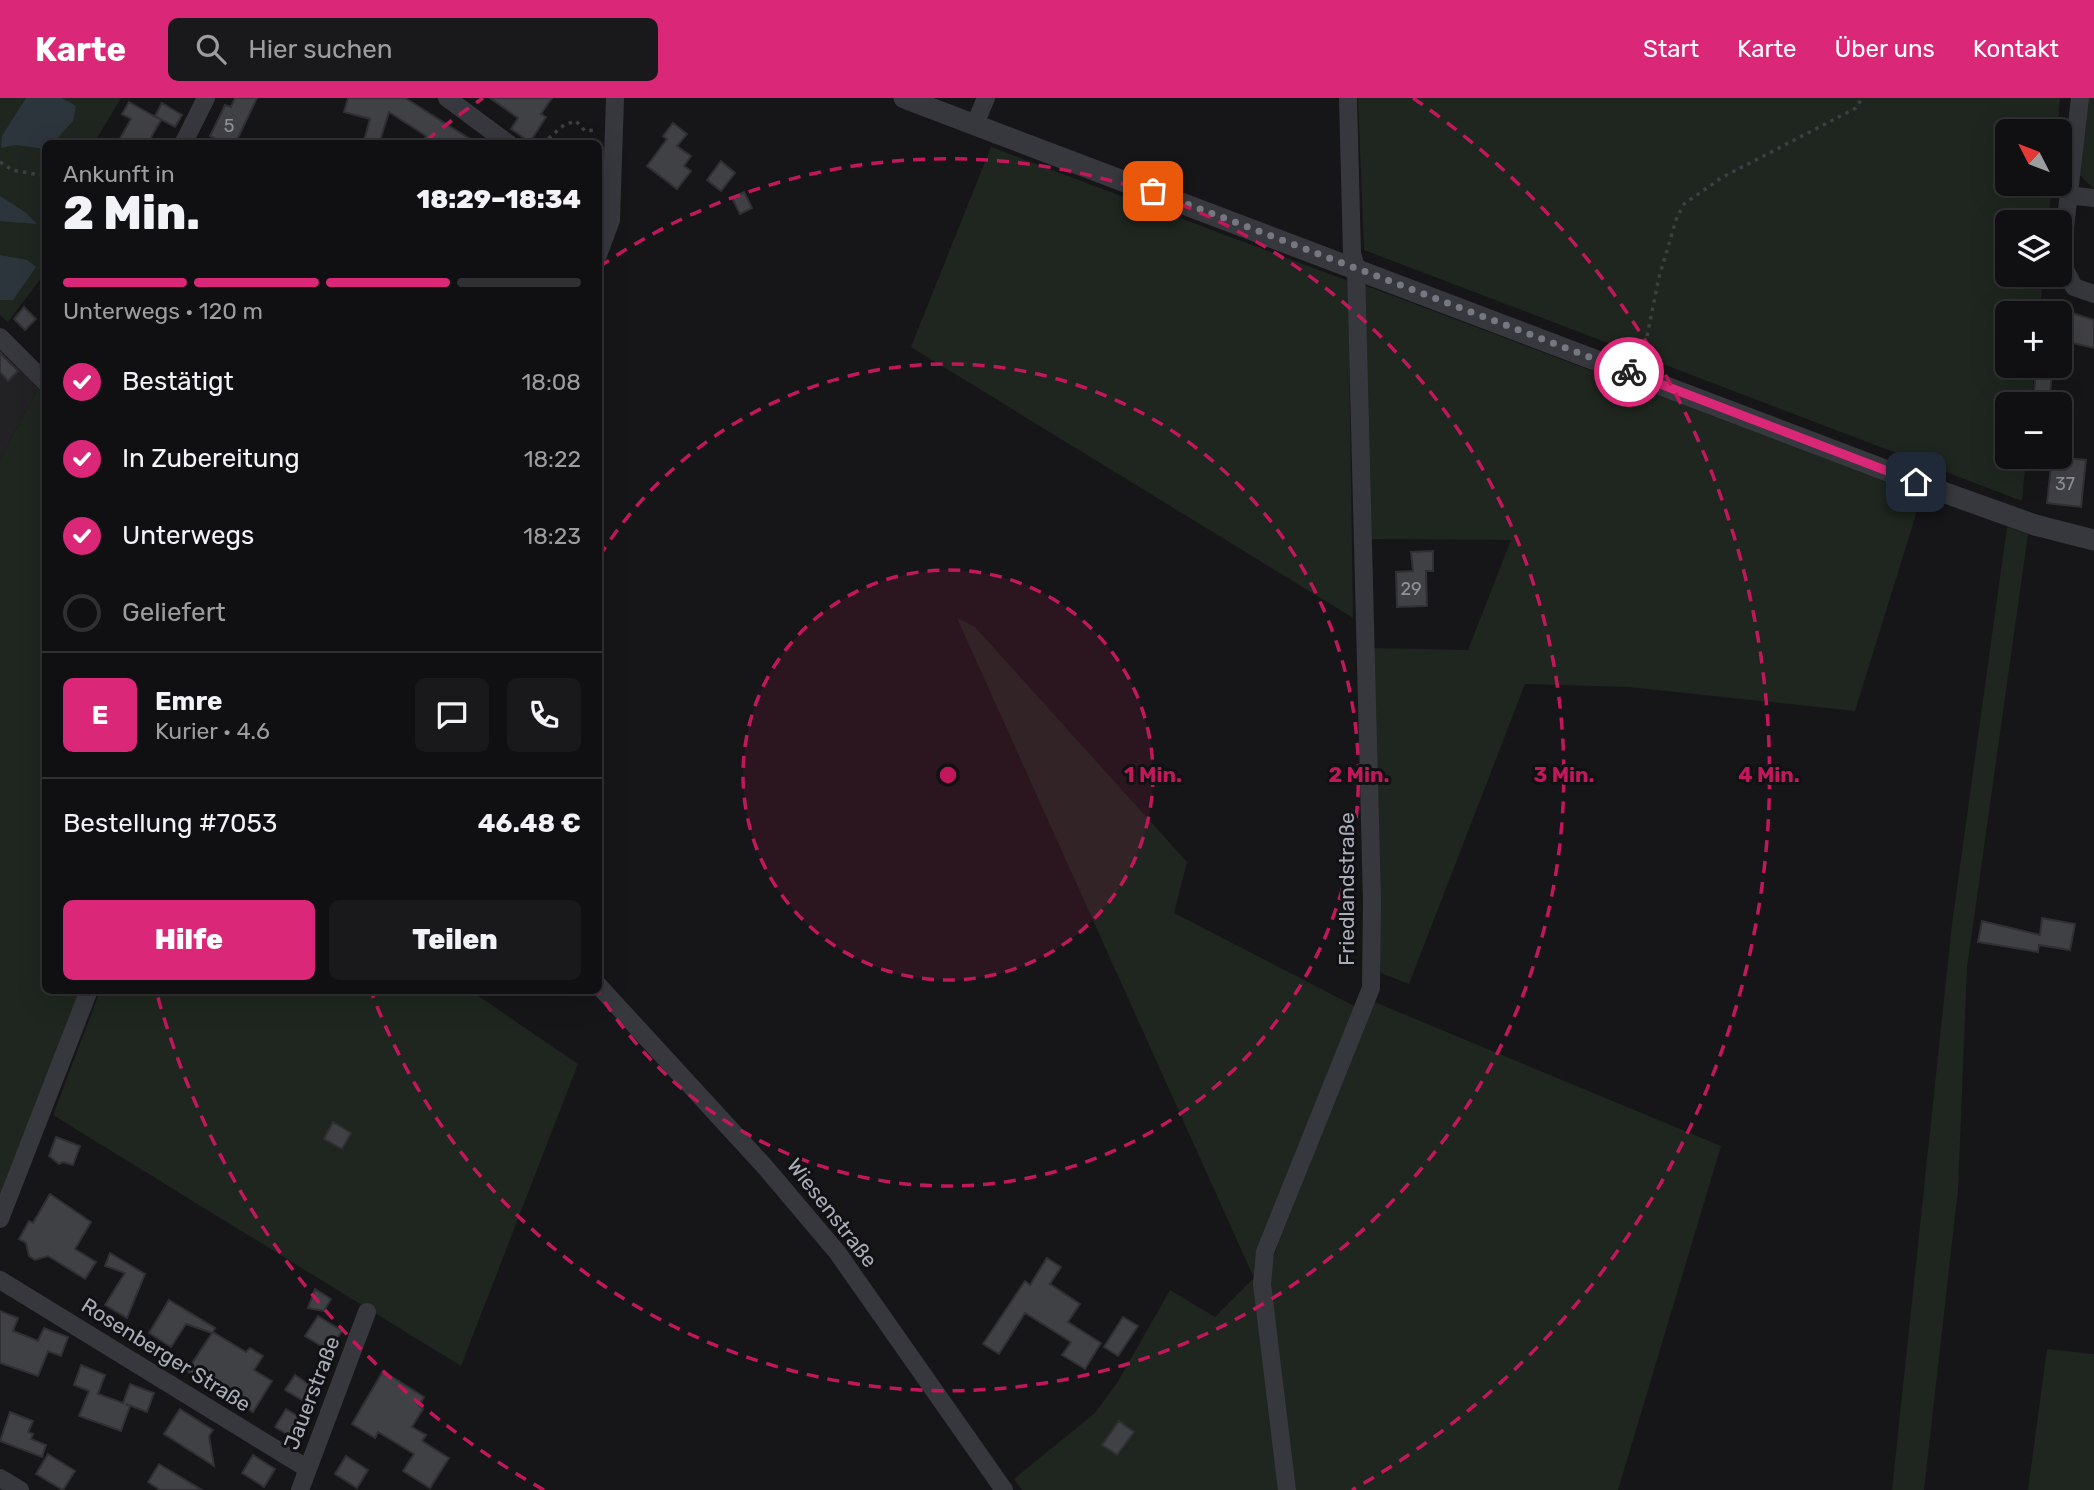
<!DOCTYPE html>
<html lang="de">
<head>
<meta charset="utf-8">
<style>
  body { margin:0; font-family:Rubik,sans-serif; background:#19191b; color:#f1f3f6; height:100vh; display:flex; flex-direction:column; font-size:26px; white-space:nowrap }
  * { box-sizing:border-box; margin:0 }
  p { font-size:23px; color:#9c9d9f }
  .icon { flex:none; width:38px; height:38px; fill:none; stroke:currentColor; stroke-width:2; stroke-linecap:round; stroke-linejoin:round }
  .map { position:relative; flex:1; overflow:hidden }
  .side { position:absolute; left:42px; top:42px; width:560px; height:854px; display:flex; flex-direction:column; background:#101012; border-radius:10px; box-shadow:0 7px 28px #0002,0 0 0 2px #303032 }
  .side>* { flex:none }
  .needle { width:46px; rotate:312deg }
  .buttons { position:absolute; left:1995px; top:21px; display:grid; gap:14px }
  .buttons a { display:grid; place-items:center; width:77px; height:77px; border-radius:10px; background:#101012; box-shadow:0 7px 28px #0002,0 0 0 2px #303032; font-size:35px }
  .pin { position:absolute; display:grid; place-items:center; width:60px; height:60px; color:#fff; margin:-30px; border-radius:14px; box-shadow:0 4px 10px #0006 }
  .courier { position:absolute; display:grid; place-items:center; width:70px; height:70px; margin:-35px; border:5px solid #db2777; border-radius:50%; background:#fff; color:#222; box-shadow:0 2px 9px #0007 }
  .headline em { font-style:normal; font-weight:800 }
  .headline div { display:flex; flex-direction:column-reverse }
  .headline { display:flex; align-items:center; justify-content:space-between; height:119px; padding:0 21px }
  h1 { font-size:46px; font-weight:800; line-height:52px }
  .bar { display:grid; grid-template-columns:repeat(4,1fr); gap:10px 7px; align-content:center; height:84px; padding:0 21px }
  .bar i { height:9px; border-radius:5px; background:#303032 }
  .bar .selected { background:#db2777 }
  .bar p { grid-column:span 4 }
  .line { display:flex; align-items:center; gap:18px; padding:0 21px; border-top:2px solid #303032 }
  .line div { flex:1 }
  .round { display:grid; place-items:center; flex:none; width:74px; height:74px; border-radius:10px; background:#19191b }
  ol { padding:0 21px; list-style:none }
  li { display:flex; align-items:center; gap:21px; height:77px }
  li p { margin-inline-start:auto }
  li .icon { padding:7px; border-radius:50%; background:#db2777; color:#fff; stroke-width:4 }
  li:last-child { color:#9c9d9f }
  li i { width:38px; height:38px; border:4px solid #303032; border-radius:50% }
  .action { display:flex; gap:14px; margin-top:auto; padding:14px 21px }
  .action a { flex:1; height:80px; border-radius:10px; background:#db2777; color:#fff; font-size:28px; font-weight:800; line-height:80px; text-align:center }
  .action a+a { background:#19191b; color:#f1f3f6 }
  header { display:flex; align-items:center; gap:42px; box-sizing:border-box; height:98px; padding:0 35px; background:#db2777; color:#fff }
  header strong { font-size:33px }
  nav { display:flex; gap:38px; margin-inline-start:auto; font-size:24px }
  .search { width:490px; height:63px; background:#19191b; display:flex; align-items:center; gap:18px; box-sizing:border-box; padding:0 24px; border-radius:10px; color:#9c9d9f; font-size:26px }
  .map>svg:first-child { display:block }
</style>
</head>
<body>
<header>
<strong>Karte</strong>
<div class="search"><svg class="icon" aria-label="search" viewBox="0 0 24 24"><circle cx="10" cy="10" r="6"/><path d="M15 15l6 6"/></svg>Hier suchen</div>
<nav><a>Start</a><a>Karte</a><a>Über uns</a><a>Kontakt</a></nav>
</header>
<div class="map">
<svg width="2094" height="1392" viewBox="0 0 2094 1392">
  <rect width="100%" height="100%" fill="#161618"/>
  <path fill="#222225" d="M0 252 38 290 0 362Z"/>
  <path fill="#1e261f" d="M0 0H121L94 45 46 46 45 175 8 224 0 217Z
    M1358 0H2060L2057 33H2007V86H2052L2048 124H2007V177H2043L2040 215H2007V268H2035L2031 306H2007V359H2026L2022 403 1364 152Z
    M2087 0H2094V91L2079 76Z
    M991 49 1348 183 1353 520 911 249Z
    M1364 187 1922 397 1855 613 1628 589 1525 586 1409 886 1381 875 1372 803 1370 550 1468 552 1511 442 1367 441Z
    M38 290 46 299V892L79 893 0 1103V362Z
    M2007 429 2028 436 1967 870 1958 1092 1924 1392H1892L1952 826Z
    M957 520 975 529 1187 764 1174 815 1356 909 1258 1151 1281 1392H1022L1014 1381 1095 1315 1117 1285 1170 1192 1215 1219 1254 1180Z
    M100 893H471L578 966 461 1268 53 1017Z
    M1372 903 1721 1048 1618 1392H1296L1271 1202V1165Z
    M2047 1251 2094 1256V1392H2028Z"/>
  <path fill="#2c353c" d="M26 0H62L76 8 73 23 53 45 46 46 45 51 16 47 1 50 2 38Z
    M0 98 25 114 37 126 0 123Z
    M0 157 27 162 36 169 13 202H0Z"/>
  <path fill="#404145" stroke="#303034" stroke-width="2" d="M235 0H257L235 46H226L210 38 225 7 231 9Z
    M348 0H405L478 46H422L426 38 389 14 379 46H363L370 21 344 14Z
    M490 0H552L541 16 546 19 530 44 511 31 518 20Z
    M129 4 161 22 147 46H117L131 21 122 16Z
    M162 5 182 17 175 29 155 18Z
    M673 25 687 36 677 48 691 58 684 68 691 73 677 91 647 68 667 41 663 38Z
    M721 63 735 75 721 93 707 82Z
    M744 94 752 110 740 116 732 100Z
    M24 209 36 221 25 232 14 221Z
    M2060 211 2094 222V250L2060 242Z
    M0 255 18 273 8 283 0 274Z
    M2036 273 2052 274 2049 306H2033Z
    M2052 359 2086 362 2081 409 2047 405Z
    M1433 453V473H1426L1427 508 1397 509 1396 474 1413 473 1411 454Z
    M2042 820 2075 826 2070 852 2039 847 2038 854 1978 844 1982 823 2040 837Z
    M333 1024 351 1035 342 1051 324 1041Z
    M56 1039 80 1048 73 1067 63 1064 59 1066 49 1058Z
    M50 1096 91 1124 75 1151 96 1164 85 1181 48 1158 35 1162 29 1158 26 1145 19 1141 29 1123 33 1125Z
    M110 1155 145 1176 127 1220 105 1207 125 1175 105 1168Z
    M1047 1160 1061 1169 1050 1186 1080 1206 1068 1224 1101 1245 1085 1271 1062 1257 1071 1244 1025 1215 999 1256 983 1246 1025 1183 1030 1187Z
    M315 1191 331 1201 324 1213 308 1210Z
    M169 1202 215 1230 213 1234 246 1254 250 1250 263 1258 254 1272 272 1283 253 1314 187 1273 212 1235 186 1226 171 1249 149 1235Z
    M0 1213 18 1220 13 1233 38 1243 44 1230 68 1239 61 1258 48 1253 38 1278 0 1265Z
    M318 1218 342 1233 329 1253 305 1238Z
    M1123 1219 1138 1228 1118 1258 1104 1249Z
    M81 1267 105 1277 98 1296 123 1305 130 1286 154 1295 147 1314 126 1306 130 1308 121 1333 79 1318 89 1293 74 1287Z
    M383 1273 424 1299 419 1308 423 1311 412 1329 426 1337 422 1343 449 1360 430 1390 403 1373 414 1356 378 1334 375 1340 352 1326Z
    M295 1277 314 1290 305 1304 285 1292Z
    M180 1311 213 1332 209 1338 214 1368 164 1336Z
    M286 1311 309 1325 298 1343 275 1329Z
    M10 1314 33 1323 28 1334 33 1336 31 1341 46 1347 42 1359 0 1343Z
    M1119 1323 1134 1334 1117 1357 1102 1347Z
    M48 1356 75 1373 63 1392 36 1376Z
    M253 1357 275 1371 264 1389 242 1375Z
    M346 1358 368 1372 357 1390 335 1376Z
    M159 1366 202 1392H160L148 1384Z"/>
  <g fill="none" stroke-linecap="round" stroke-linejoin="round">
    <path stroke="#3d3f44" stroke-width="3.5" stroke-dasharray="3.5 5" stroke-linecap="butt" d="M542 46 564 27 576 23 585 33 596 32
      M0 64 12 72 46 78
      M1642 263 1659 179 1677 119 1684 106 1721 80 1856 10 1862 0"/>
    <path stroke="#37383d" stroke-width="18" d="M447 0 509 46
      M2080 0 2061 164 2074 189 2094 196
      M975 26 986 0
      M183 46 206 0
      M2069 97 2094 100
      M598 157 611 122 615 0
      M0 239 46 285
      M598 887 766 1070 837 1154 1004 1392
      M0 1121 89 892
      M0 1182 308 1371
      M0 1380 20 1392
      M300 1392 367 1214
      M1287 1392 1262 1186 1265 1154 1371 890 1372 803 1356 169 1352 156 1348 0"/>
    <path stroke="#37383d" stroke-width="21" d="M904 0 1943 394 2035 427 2094 442"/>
  </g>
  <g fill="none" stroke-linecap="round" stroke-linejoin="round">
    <path stroke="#757880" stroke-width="7" stroke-dasharray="0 12.6" d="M1153 93 1629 274"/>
    <path stroke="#db2777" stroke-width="9" d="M1629 274 1916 384"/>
  </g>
  <circle cx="948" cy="677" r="205" fill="#c2185b" fill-opacity=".12"/>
  <g fill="none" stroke="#c2185b" stroke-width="3.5" stroke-dasharray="12 9">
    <circle cx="948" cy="677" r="205"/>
    <path d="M599 459A411 411 0 1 1 599 895"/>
    <path d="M599 169A616 616 0 1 1 371 893"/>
    <path d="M544 1392A821 821 0 0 1 157 896M426 43A821 821 0 0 1 483 0M1413 0A821 821 0 0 1 1352 1392"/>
  </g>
  <g text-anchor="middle" stroke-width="6" stroke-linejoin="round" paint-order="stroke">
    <g font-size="18" fill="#8e929b">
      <text x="229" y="34">5</text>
      <text x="2065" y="392">37</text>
      <text x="1411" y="497">29</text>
    </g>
    <g font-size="21" fill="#a8adb8" stroke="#111113">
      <text transform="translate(1347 791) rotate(-90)" y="7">Friedlandstraße</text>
      <text transform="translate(832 1115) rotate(52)" y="7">Wiesenstraße</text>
      <text transform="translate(166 1257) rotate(32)" y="7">Rosenberger Straße</text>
      <text transform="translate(312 1295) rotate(-69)" y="7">Jauerstraße</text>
    </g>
  </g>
  <circle cx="948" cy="677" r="10" fill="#c2185b" stroke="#111113" stroke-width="3.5"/>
  <g font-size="21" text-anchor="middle" font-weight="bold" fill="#c2185b" stroke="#111113" stroke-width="6" stroke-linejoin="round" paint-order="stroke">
    <text x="1153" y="684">1 Min.</text>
    <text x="1359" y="684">2 Min.</text>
    <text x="1564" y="684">3 Min.</text>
    <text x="1769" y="684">4 Min.</text>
  </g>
</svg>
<div class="buttons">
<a><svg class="needle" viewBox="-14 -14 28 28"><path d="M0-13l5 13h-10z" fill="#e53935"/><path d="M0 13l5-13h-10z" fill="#9c9d9f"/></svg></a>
<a><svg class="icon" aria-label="layers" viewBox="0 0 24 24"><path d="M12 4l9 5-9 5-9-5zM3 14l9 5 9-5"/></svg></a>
<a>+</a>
<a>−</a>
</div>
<div class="pin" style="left:1153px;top:93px;background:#ea580c"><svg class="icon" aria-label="bag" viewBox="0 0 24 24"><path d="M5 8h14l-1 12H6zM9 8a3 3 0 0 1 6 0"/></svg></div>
<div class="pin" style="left:1916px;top:384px;background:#1f2937"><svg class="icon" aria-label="home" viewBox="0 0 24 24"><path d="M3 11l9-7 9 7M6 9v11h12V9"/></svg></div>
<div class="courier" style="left:1629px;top:274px"><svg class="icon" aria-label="bike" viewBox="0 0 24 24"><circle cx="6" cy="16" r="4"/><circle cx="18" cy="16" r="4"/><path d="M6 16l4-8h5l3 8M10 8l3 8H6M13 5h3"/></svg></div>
<section class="side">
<div class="headline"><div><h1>2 Min.</h1><p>Ankunft in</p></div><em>18:29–18:34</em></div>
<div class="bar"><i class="selected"></i><i class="selected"></i><i class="selected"></i><i></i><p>Unterwegs · 120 m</p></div>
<ol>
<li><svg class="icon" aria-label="check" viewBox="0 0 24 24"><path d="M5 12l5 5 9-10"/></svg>Bestätigt<p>18:08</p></li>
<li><svg class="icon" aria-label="check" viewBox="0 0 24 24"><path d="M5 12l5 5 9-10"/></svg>In Zubereitung<p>18:22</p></li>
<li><svg class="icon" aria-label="check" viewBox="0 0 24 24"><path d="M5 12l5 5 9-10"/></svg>Unterwegs<p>18:23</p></li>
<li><i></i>Geliefert</li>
</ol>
<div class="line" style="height:126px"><b class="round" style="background:#db2777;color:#fff">E</b><div><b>Emre</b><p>Kurier · 4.6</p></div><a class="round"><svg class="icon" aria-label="chat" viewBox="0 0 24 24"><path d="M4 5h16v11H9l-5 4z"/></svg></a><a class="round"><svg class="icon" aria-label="phone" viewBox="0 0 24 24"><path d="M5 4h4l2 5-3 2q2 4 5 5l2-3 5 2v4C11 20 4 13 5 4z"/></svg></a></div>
<div class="line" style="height:91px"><div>Bestellung #7053</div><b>46.48 €</b></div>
<div class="action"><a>Hilfe</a><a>Teilen</a></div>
</section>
</div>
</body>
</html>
